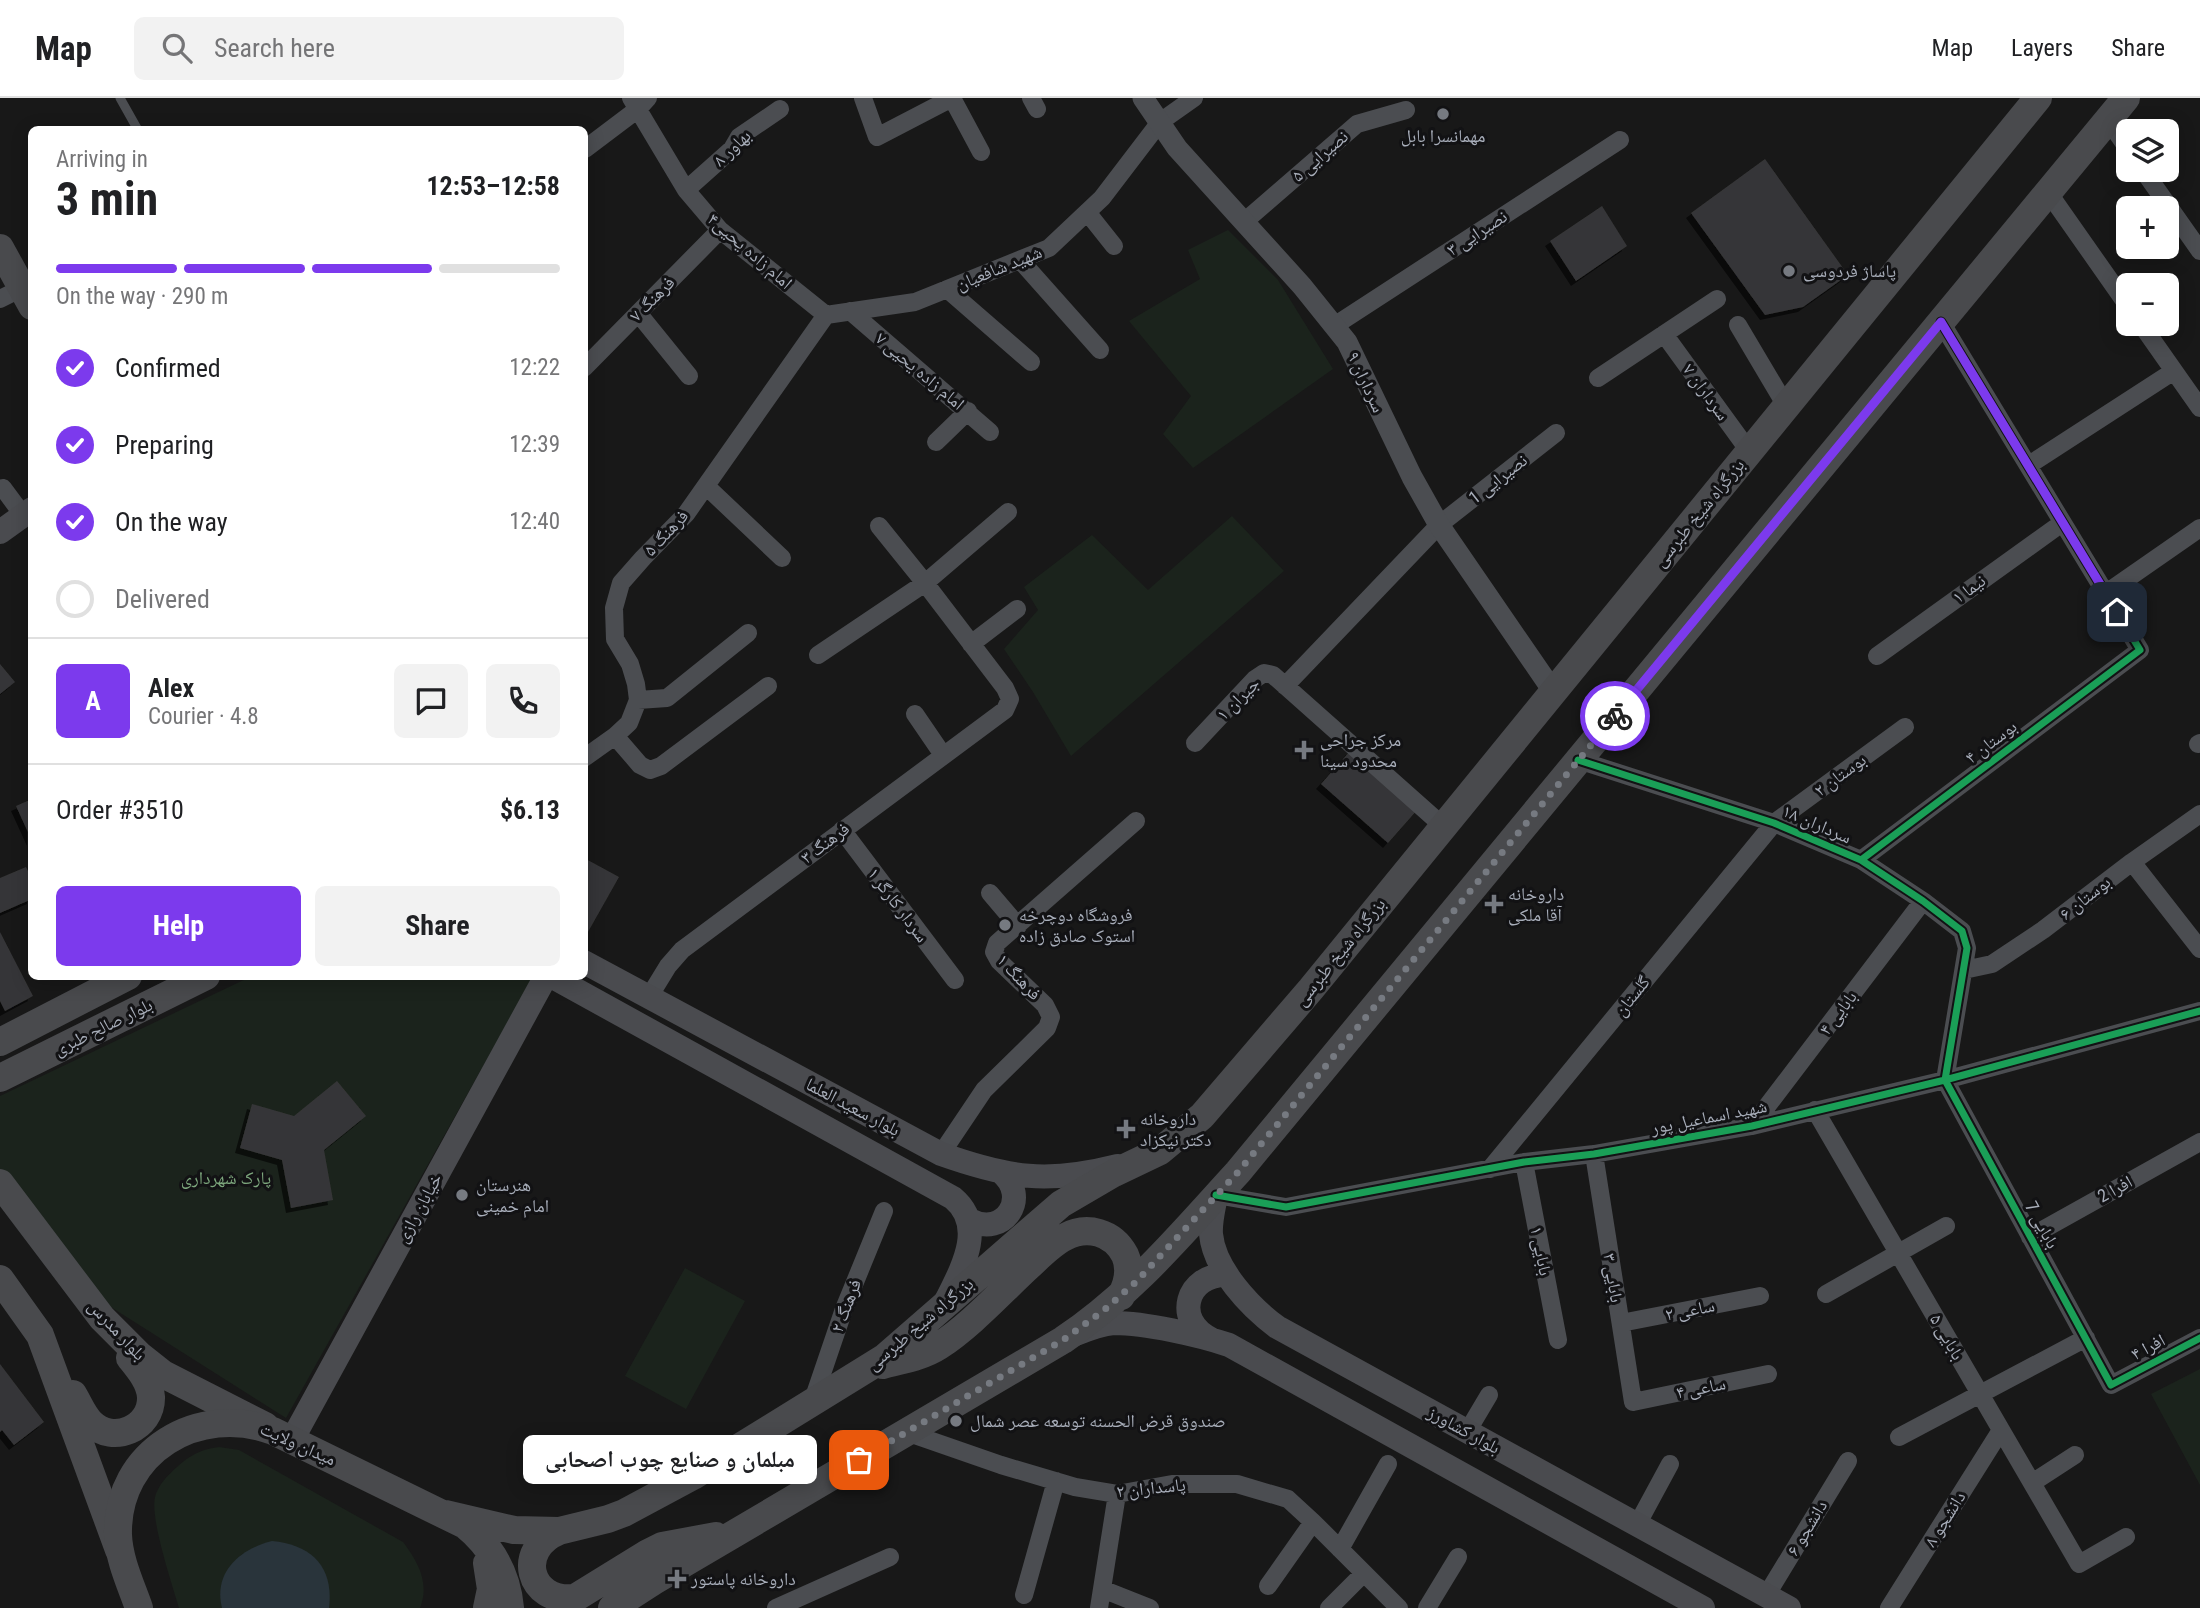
<!DOCTYPE html>
<html lang="en">
<head>
<meta charset="utf-8">
<style>
  body { margin:0; font-family:"Roboto Condensed","Noto Naskh Arabic",sans-serif; background:#f2f2f2; color:#202124; height:100vh; display:flex; flex-direction:column; font-size:26px; white-space:nowrap }
  * { box-sizing:border-box; margin:0 }
  p { font-size:23px; color:#757577 }
  .icon { flex:none; width:38px; height:38px; fill:none; stroke:currentColor; stroke-width:2; stroke-linecap:round; stroke-linejoin:round }
  .map { position:relative; flex:1; overflow:hidden }
  .sheet { position:absolute; left:28px; top:28px; width:560px; height:854px; display:flex; flex-direction:column; background:#fff; border-radius:10px; box-shadow:0 4px 18px #0003 }
  .sheet>* { flex:none }
  .tools { position:absolute; left:2116px; top:21px; display:grid; gap:14px }
  .tools a { display:grid; place-items:center; width:63px; height:63px; border-radius:10px; background:#fff; box-shadow:0 4px 18px #0003; font-size:35px }
  .pin { position:absolute; display:grid; place-items:center; width:60px; height:60px; color:#fff; margin:-30px; border-radius:14px; box-shadow:0 4px 10px #0006 }
  .courier { position:absolute; display:grid; place-items:center; width:70px; height:70px; margin:-35px; border:5px solid #7c3aed; border-radius:50%; background:#fff; color:#222; box-shadow:0 2px 9px #0007 }
  .bubble { position:absolute; height:49px; border-radius:10px; background:#fff; box-shadow:0 4px 18px #0003; font-size:23px; font-weight:700; line-height:49px; text-align:center }
  .headline em { font-style:normal; font-weight:700 }
  .headline div { display:flex; flex-direction:column-reverse }
  .headline { display:flex; align-items:center; justify-content:space-between; height:119px; padding:0 28px }
  h1 { font-size:46px; font-weight:700; line-height:52px }
  .bar { display:grid; grid-template-columns:repeat(4,1fr); gap:10px 7px; align-content:center; height:84px; padding:0 28px }
  .bar i { height:9px; border-radius:5px; background:#e0e0e0 }
  .bar .current { background:#7c3aed }
  .bar p { grid-column:span 4 }
  .line { display:flex; align-items:center; gap:18px; padding:0 28px; border-top:2px solid #e0e0e0 }
  .line div { flex:1 }
  .round { display:grid; place-items:center; flex:none; width:74px; height:74px; border-radius:10px; background:#f2f2f2 }
  ol { padding:0 28px; list-style:none }
  li { display:flex; align-items:center; gap:21px; height:77px }
  li p { margin-inline-start:auto }
  li .icon { padding:7px; border-radius:50%; background:#7c3aed; color:#fff; stroke-width:4 }
  li:last-child { color:#757577 }
  li i { width:38px; height:38px; border:4px solid #e0e0e0; border-radius:50% }
  .cta { display:flex; gap:14px; margin-top:auto; padding:14px 28px }
  .cta a { flex:1; height:80px; border-radius:10px; background:#7c3aed; color:#fff; font-size:28px; font-weight:700; line-height:80px; text-align:center }
  .cta a+a { background:#f2f2f2; color:#202124 }
  header { display:flex; align-items:center; gap:42px; box-sizing:border-box; height:98px; padding:0 35px; background:#fff; border-bottom:2px solid #e0e0e0 }
  header strong { font-size:33px }
  nav { display:flex; gap:38px; margin-inline-start:auto; font-size:24px }
  .search { width:490px; height:63px; background:#f2f2f2; display:flex; align-items:center; gap:18px; box-sizing:border-box; padding:0 24px; border-radius:10px; color:#757577; font-size:26px }
  .map>svg:first-child { display:block }
</style>
</head>
<body>
<header>
<strong>Map</strong>
<div class="search"><svg class="icon" aria-label="search" viewBox="0 0 24 24"><circle cx="10" cy="10" r="6"/><path d="M15 15l6 6"/></svg>Search here</div>
<nav><a>Map</a><a>Layers</a><a>Share</a></nav>
</header>
<div class="map">
<svg width="2200" height="1510" viewBox="0 0 2200 1510">
  <defs>
    <filter id="shadow"><feDropShadow dx="-5" dy="5" stdDeviation="0" flood-color="#0009"/></filter>
  </defs>
  <rect width="100%" height="100%" fill="#181818"/>
  <path fill="#1b231c" d="M1228 132 1278 182 1333 271 1193 370 1163 336 1191 298 1129 223 1200 181 1188 152Z
    M1232 418 1284 473 1071 658 1033 594 1004 551 1038 512 1024 489 1092 437 1148 492Z
    M250 879H533L286 1320 103 1204 0 1072V998Z
    M685 1170 745 1203 686 1311 625 1278Z
    M2200 1271V1387L2151 1296Z
    M219 1349 239 1352 403 1444C418 1464 430 1485 420 1510H179C172 1486 150 1421 155 1399 158 1387 168 1377 177 1369 190 1357 202 1351 219 1349Z"/>
  <path fill="#29343b" d="M272 1443C312 1447 334 1469 329 1510H222C213 1474 240 1451 272 1443Z"/>
  <path fill="#363637" filter="url(#shadow)" d="M1765 61 1848 177 1803 209 1765 217 1691 115Z
    M1602 108 1627 148 1576 183 1550 143Z
    M0 566 15 584 0 596Z
    M1351 652 1418 711 1388 745 1321 686Z
    M32 701V743L16 708Z
    M584 760 619 779 584 841Z
    M26 769 32 781V801L0 815V780Z
    M0 834 33 898 5 913 0 903Z
    M337 983 366 1018 324 1052 333 1102 291 1110 282 1062 240 1050 252 1006 294 1018Z
    M0 1266 44 1324 14 1347 2 1332 0 1334Z"/>
  <g fill="none" stroke-linecap="round" stroke-linejoin="round">
    <path stroke="#4b4d51" stroke-width="9" d="M120 0 138 32"/>
    <path stroke="#4b4d51" stroke-width="18" d="M631 0 686 92 720 132 826 217
      M863 0 877 39 952 0 981 54
      M1031 0 1037 11
      M2108 22 2128 51
      M585 51 638 11 648 0
      M2143 72 2200 153
      M686 92 732 51 739 39 780 11
      M2048 94 2128 208
      M1087 114 1114 148
      M1245 123 1357 26 1406 12
      M1020 162 1100 252
      M947 191 1031 264
      M0 201 22 190
      M850 213 990 334
      M638 215 689 278
      M826 217 915 204 1049 150 1102 100 1160 24 1194 0
      M2141 226 2200 310
      M1738 227 1786 308
      M1334 228 1620 42
      M1664 236 1749 353
      M584 270 720 132
      M1598 280 1717 201
      M936 344 968 313
      M2029 367 2174 273
      M706 388 782 460
      M3 390 23 417
      M2105 496 2200 430
      M971 546 1017 511
      M818 557 925 485 1008 414
      M1877 558 2062 425
      M1285 588 1439 427 1556 335
      M638 602 667 600 748 535
      M915 616 943 657
      M615 638 640 667 650 672 661 668 768 588
      M1195 645 1255 581 1264 575 1273 577 1443 728
      M2198 646 2200 645
      M584 660 615 638 629 625 638 602 636 586 630 566 615 541 614 510 621 485 643 460 686 416 826 217
      M1578 662 1774 725 1861 762 1923 803 1962 833 1967 850 1945 982 2111 1287 2200 1240
      M842 732 955 882
      M1861 762 2140 552 1941 224
      M2132 764 2200 851
      M990 795 1018 828
      M1964 872 1992 866 2043 832 2132 764 2200 716
      M649 899 668 868 682 852 1005 612 1010 601 1005 590 925 485 879 428
      M1815 1012 2079 1466 2126 1439
      M1752 1028 1923 803
      M941 1056 984 992 1047 930 1051 919 1045 907 999 863 994 854 997 845 1136 723
      M1594 1056 1633 1304 1768 1276
      M1524 1064 1558 1242
      M1490 1071 1774 725 1905 629
      M1216 1097 1286 1109 1524 1064 1594 1056 1752 1028 1945 982 2200 913
      M2030 1139 2200 1044
      M1826 1196 1946 1128
      M1621 1225 1760 1198
      M812 1305 844 1211 884 1113
      M906 1334 1001 1367 1075 1389 1117 1396 1172 1386H1237L1288 1401 1313 1424 1399 1510
      M1467 1334 1489 1297
      M1899 1339 2086 1240
      M2032 1385 2075 1357
      M1637 1427 1670 1366
      M1340 1451 1388 1366
      M1268 1488 1313 1424
      M1102 1491 1150 1510
      M1024 1497 1056 1383
      M1766 1498 1848 1363
      M776 1510 890 1459
      M1099 1510 1117 1396
      M1329 1510 1364 1475
      M1427 1510 1458 1459
      M1889 1510 2001 1332"/>
    <path stroke="#4b4d51" stroke-width="21" d="M1143 0 1177 50 1302 188 1347 244 1412 379 1439 427 1553 593"/>
    <path stroke="#4a4b4f" stroke-width="24" d="M0 434 32 411
      M584 864 941 1056C1009 1080 1047 1086 1118 1068
      M551 878 953 1100C988 1129 960 1174 944 1207
      M1216 1097C1214 1110 1210 1123 1211 1136 1214 1171 1250 1209 1277 1229L1789 1510
      M970 1122C1004 1140 1031 1099 1001 1074
      M1076 1236C1088 1231 1100 1226 1114 1225 1145 1225 1199 1237 1229 1247L1703 1510
      M1211 1241C1173 1223 1186 1176 1227 1177
      M292 1342 546 878"/>
    <path stroke="#494a4d" stroke-width="28" d="M0 150 32 208
      M0 944 128 878
      M0 980 206 878
      M0 1085 102 1220 139 1257 163 1276 265 1328
      M0 1181 40 1237 119 1452
      M73 1296C79 1306 83 1317 91 1325 113 1347 152 1330 151 1299 150 1284 139 1271 130 1260"/>
    <path stroke="#494a4d" stroke-width="28" d="M883 1267C901 1262 922 1259 939 1248 970 1228 1000 1195 1028 1169 1039 1159 1051 1146 1065 1139 1087 1127 1113 1134 1125 1157 1131 1171 1128 1185 1121 1198
      M445 1416 514 1432 559 1433 608 1421 624 1415 693 1378 884 1260 1061 1106 1114 1075 1160 1053 1202 1018 1311 891 2038 0
      M559 1433C515 1451 528 1505 575 1500L648 1455 662 1448 716 1438
      M487 1465 491 1491 487 1510
      M139 1510C131 1487 119 1462 118 1437 116 1353 199 1305 273 1333L465 1427C492 1449 507 1476 510 1510
      M612 1510 654 1483 1063 1242C1132 1196 1182 1135 1238 1074L2126 0"/>
    <defs>
      <path id="cycleway" d="M1578 662 1774 725 1861 762 1923 803 1962 833 1967 850 1945 982 2111 1287 2200 1240
        M1861 762 2140 552 1941 224
        M1216 1097 1286 1109 1524 1064 1594 1056 1752 1028 1945 982 2200 913"/>
    </defs>
    <use href="#cycleway" stroke="#121214" stroke-width="11"/>
    <use href="#cycleway" stroke="#1a9f57" stroke-width="7"/>
  </g>
  <g fill="none" stroke-linecap="round" stroke-linejoin="round">
    <path stroke="#767a81" stroke-width="7" stroke-dasharray="0 12.6" d="M859 1362 1063 1242 1103 1213 1137 1183 1238 1074 1615 618"/>
    <path stroke="#7c3aed" stroke-width="9" d="M1615 618 1941 224 2117 514"/>
  </g>
  <g fill="#767a81" stroke="#121214" stroke-width="2.5">
    <circle cx="1443" cy="16" r="7"/>
    <circle cx="1789" cy="173" r="7"/>
    <path d="M1300.5 641.5h7v7h7v7h-7v7h-7v-7h-7v-7h7z"/>
    <path d="M1490.5 795.5h7v7h7v7h-7v7h-7v-7h-7v-7h7z"/>
    <circle cx="1005" cy="827" r="7"/>
    <path d="M1122.5 1020.5h7v7h7v7h-7v7h-7v-7h-7v-7h7z"/>
    <circle cx="462" cy="1097" r="7"/>
    <circle cx="956" cy="1323" r="7"/>
    <path d="M673.5 1470.5h7v7h7v7h-7v7h-7v-7h-7v-7h7z"/>
  </g>
  <g text-anchor="middle" stroke-width="6" stroke-linejoin="round" paint-order="stroke">
    <g font-size="18" fill="#a8aeba" stroke="#121214" text-anchor="start">
      <text x="1443" y="44" text-anchor="middle">مهمانسرا بابل</text>
      <text x="1803" y="179">پاساژ فردوسی</text>
      <text x="1320" y="648">مرکز جراحی<tspan x="1320" dy="21">محدود سینا</tspan></text>
      <text x="1508" y="802">داروخانه<tspan x="1508" dy="21">آقا ملکی</tspan></text>
      <text x="1019" y="823">فروشگاه دوچرخه<tspan x="1019" dy="21">استوک صادق زاده</tspan></text>
      <text x="1140" y="1027">داروخانه<tspan x="1140" dy="21">دکتر نیکزاد</tspan></text>
      <text x="476" y="1093">هنرستان<tspan x="476" dy="21">امام خمینی</tspan></text>
      <text x="970" y="1329">صندوق قرض الحسنه توسعه عصر شمال</text>
      <text x="691" y="1487">داروخانه پاستور</text>
    </g>
    <g font-size="18" fill="#a8aeba" stroke="#121214">
      <text transform="translate(732 50) rotate(-44)" y="6">بهاور ۸</text>
      <text transform="translate(1320 58) rotate(-41)" y="6">نصیرایی ۵</text>
      <text transform="translate(1477 135) rotate(-33)" y="6">نصیرایی ۳</text>
      <text transform="translate(750 153) rotate(41)" y="6">امام زاده یحیی۴</text>
      <text transform="translate(999 170) rotate(-22)" y="6">شهید شافعیان</text>
      <text transform="translate(652 201) rotate(-45)" y="6">فرهنگ ۷</text>
      <text transform="translate(920 273) rotate(40)" y="6">امام زاده یحیی ۷</text>
      <text transform="translate(1366 284) rotate(65)" y="6">سرداران ۹</text>
      <text transform="translate(1706 294) rotate(54)" y="6">سرداران ۷</text>
      <text transform="translate(1498 381) rotate(-38)" y="6">نصیرایی 1</text>
      <text transform="translate(1699 415) rotate(-51)" y="6">بزرگراه شیخ طبرسی</text>
      <text transform="translate(666 435) rotate(-47)" y="6">فرهنگ ۵</text>
      <text transform="translate(1969 491) rotate(-36)" y="6">نیما ۱</text>
      <text transform="translate(1238 601) rotate(-45)" y="6">جیران ۱</text>
      <text transform="translate(1991 644) rotate(-37)" y="6">بوستان ۴</text>
      <text transform="translate(1840 677) rotate(-36)" y="6">بوستان ۲</text>
      <text transform="translate(1817 726) rotate(23)" y="6">سرداران ۱۸</text>
      <text transform="translate(825 745) rotate(-37)" y="6">فرهنگ ۳</text>
      <text transform="translate(2085 800) rotate(-38)" y="6">بوستان ۶</text>
      <text transform="translate(898 807) rotate(53)" y="6">سردار کارگر ۱</text>
      <text transform="translate(1340 854) rotate(-51)" y="6">بزرگراه شیخ طبرسی</text>
      <text transform="translate(1019 879) rotate(47)" y="6">فرهنگ ۱</text>
      <text transform="translate(1632 898) rotate(-51)" y="6">گلستان</text>
      <text transform="translate(1838 915) rotate(-53)" y="6">بابایی ۴</text>
      <text transform="translate(103 929) rotate(-26)" y="6">بلوار صالح طبری</text>
      <text transform="translate(853 1009) rotate(28)" y="6">بلوار سعید العلما</text>
      <text transform="translate(1709 1019) rotate(-11)" y="6">شهید اسماعیل پور</text>
      <text transform="translate(2115 1091) rotate(-29)" y="6">افرا 2</text>
      <text transform="translate(419 1110) rotate(-61)" y="6">خیابان رازی</text>
      <text transform="translate(2042 1127) rotate(61)" y="6">بابایی 7</text>
      <text transform="translate(1541 1153) rotate(79)" y="6">بابایی ۱</text>
      <text transform="translate(1613 1180) rotate(81)" y="6">بابایی ۳</text>
      <text transform="translate(846 1208) rotate(-69)" y="6">فرهنگ ۲</text>
      <text transform="translate(1690 1212) rotate(-11)" y="6">ساعی ۲</text>
      <text transform="translate(920 1226) rotate(-40)" y="6">بزرگراه شیخ طبرسی</text>
      <text transform="translate(117 1232) rotate(47)" y="6">بلوار مدرس</text>
      <text transform="translate(1947 1239) rotate(60)" y="6">بابایی ۵</text>
      <text transform="translate(2148 1249) rotate(-28)" y="6">افرا ۴</text>
      <text transform="translate(1701 1290) rotate(-11)" y="6">ساعی ۴</text>
      <text transform="translate(1464 1332) rotate(29)" y="6">بلوار کشاورز</text>
      <text transform="translate(298 1346) rotate(24)" y="6">میدان ولایت</text>
      <text transform="translate(1151 1390) rotate(-6)" y="6">پاسداران ۲</text>
      <text transform="translate(1945 1421) rotate(-58)" y="6">دانشجو ۸</text>
      <text transform="translate(1807 1430) rotate(-59)" y="6">دانشجو ۶</text>
    </g>
    <g font-size="18" fill="#7da77d" stroke="#121214">
      <text x="226" y="1086">پارک شهرداری</text>
    </g>
  </g>
</svg>
<div class="tools">
<a><svg class="icon" aria-label="layers" viewBox="0 0 24 24"><path d="M12 4l9 5-9 5-9-5zM3 14l9 5 9-5"/></svg></a>
<a>+</a>
<a>−</a>
</div>
<div class="pin" style="left:859px;top:1362px;background:#ea580c"><svg class="icon" aria-label="bag" viewBox="0 0 24 24"><path d="M5 8h14l-1 12H6zM9 8a3 3 0 0 1 6 0"/></svg></div>
<div class="pin" style="left:2117px;top:514px;background:#1f2937"><svg class="icon" aria-label="home" viewBox="0 0 24 24"><path d="M3 11l9-7 9 7M6 9v11h12V9"/></svg></div>
<div class="courier" style="left:1615px;top:618px"><svg class="icon" aria-label="bike" viewBox="0 0 24 24"><circle cx="6" cy="16" r="4"/><circle cx="18" cy="16" r="4"/><path d="M6 16l4-8h5l3 8M10 8l3 8H6M13 5h3"/></svg></div>
<div class="bubble" style="left:523px;top:1337px;width:294px">مبلمان و صنایع چوب اصحابی</div>
<section class="sheet">
<div class="headline"><div><h1>3 min</h1><p>Arriving in</p></div><em>12:53–12:58</em></div>
<div class="bar"><i class="current"></i><i class="current"></i><i class="current"></i><i></i><p>On the way · 290 m</p></div>
<ol>
<li><svg class="icon" aria-label="check" viewBox="0 0 24 24"><path d="M5 12l5 5 9-10"/></svg>Confirmed<p>12:22</p></li>
<li><svg class="icon" aria-label="check" viewBox="0 0 24 24"><path d="M5 12l5 5 9-10"/></svg>Preparing<p>12:39</p></li>
<li><svg class="icon" aria-label="check" viewBox="0 0 24 24"><path d="M5 12l5 5 9-10"/></svg>On the way<p>12:40</p></li>
<li><i></i>Delivered</li>
</ol>
<div class="line" style="height:126px"><b class="round" style="background:#7c3aed;color:#fff">A</b><div><b>Alex</b><p>Courier · 4.8</p></div><a class="round"><svg class="icon" aria-label="chat" viewBox="0 0 24 24"><path d="M4 5h16v11H9l-5 4z"/></svg></a><a class="round"><svg class="icon" aria-label="phone" viewBox="0 0 24 24"><path d="M5 4h4l2 5-3 2q2 4 5 5l2-3 5 2v4C11 20 4 13 5 4z"/></svg></a></div>
<div class="line" style="height:91px"><div>Order #3510</div><b>$6.13</b></div>
<div class="cta"><a>Help</a><a>Share</a></div>
</section>
</div>
</body>
</html>
